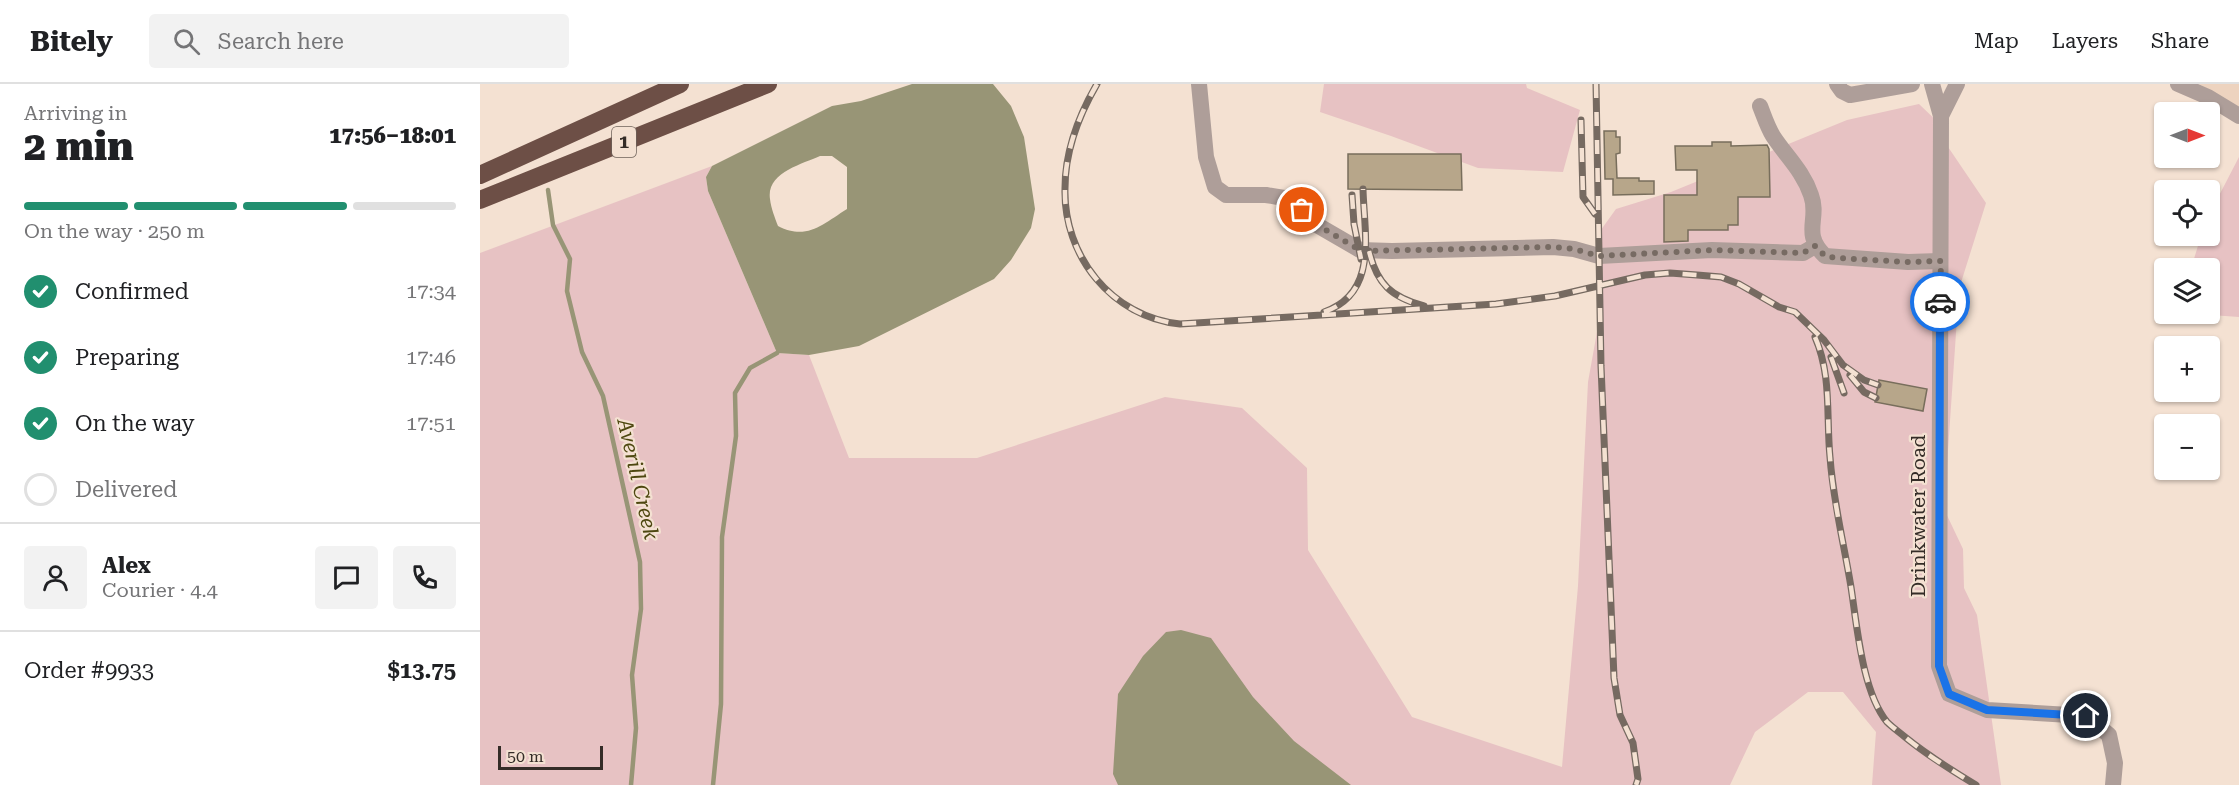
<!DOCTYPE html>
<html lang="en">
<head>
<meta charset="utf-8">
<style>
  body { margin:0; font-family:"Roboto Serif",serif; background:#f2f2f2; color:#202124; height:100vh; display:flex; flex-direction:column; font-size:22px; white-space:nowrap }
  * { box-sizing:border-box; margin:0 }
  p { font-size:20px; color:#757577 }
  .icon { flex:none; width:33px; height:33px; fill:none; stroke:currentColor; stroke-width:2; stroke-linecap:round; stroke-linejoin:round }
  .map { position:relative; flex:1; overflow:hidden }
  .details { display:flex; flex-direction:column; background:#fff; width:480px }
  .details>* { flex:none }
  .needle { width:39px; rotate:90deg }
  .fabs { position:absolute; left:1674px; top:18px; display:grid; gap:12px }
  .fabs a { display:grid; place-items:center; width:66px; height:66px; border-radius:6px; background:#fff; box-shadow:0 2px 4px #0004; font-size:30px }
  .scale { position:absolute; left:18px; bottom:15px; width:105px; box-sizing:border-box; padding-left:6px; border:3px solid #342c27; border-top:0; font-size:16px; line-height:21px; white-space:nowrap; color:#342c27; -webkit-text-stroke:4px #f4e1d2; paint-order:stroke }
  .pin { position:absolute; display:grid; place-items:center; width:51px; height:51px; color:#fff; margin:-26px; border:3px solid #fff; border-radius:50%; box-shadow:0 2px 6px #0007 }
  .courier { position:absolute; display:grid; place-items:center; width:60px; height:60px; margin:-30px; border:4px solid #1a73e8; border-radius:50%; background:#fff; color:#222; box-shadow:0 2px 8px #0007 }
  .summary em { font-style:normal; font-weight:800 }
  .summary div { display:flex; flex-direction:column-reverse }
  .summary { display:flex; align-items:center; justify-content:space-between; height:102px; padding:0 24px }
  h1 { font-size:39px; font-weight:800; line-height:45px }
  .bar { display:grid; grid-template-columns:repeat(4,1fr); gap:9px 6px; align-content:center; height:72px; padding:0 24px }
  .bar i { height:8px; border-radius:4px; background:#e0e0e0 }
  .bar .selected { background:#218f6f }
  .bar p { grid-column:span 4 }
  .line { display:flex; align-items:center; gap:15px; padding:0 24px; border-top:2px solid #e0e0e0 }
  .line div { flex:1 }
  .round { display:grid; place-items:center; flex:none; width:63px; height:63px; border-radius:6px; background:#f2f2f2 }
  ol { padding:0 24px; list-style:none }
  li { display:flex; align-items:center; gap:18px; height:66px }
  li p { margin-inline-start:auto }
  li .icon { padding:6px; border-radius:50%; background:#218f6f; color:#fff; stroke-width:4 }
  li:last-child { color:#757577 }
  li i { width:33px; height:33px; border:3px solid #e0e0e0; border-radius:50% }
  header { display:flex; align-items:center; gap:36px; box-sizing:border-box; height:84px; padding:0 30px; background:#fff; border-bottom:2px solid #e0e0e0 }
  header strong { font-size:28px }
  nav { display:flex; gap:33px; margin-inline-start:auto; font-size:21px }
  .search { width:420px; height:54px; background:#f2f2f2; display:flex; align-items:center; gap:15px; box-sizing:border-box; padding:0 21px; border-radius:6px; color:#757577; font-size:22px }
  main { display:flex; flex:1; min-height:0 }
  .map>svg:first-child { display:block }
</style>
</head>
<body>
<header>
<strong>Bitely</strong>
<div class="search"><svg class="icon" aria-label="search" viewBox="0 0 24 24"><circle cx="10" cy="10" r="6"/><path d="M15 15l6 6"/></svg>Search here</div>
<nav><a>Map</a><a>Layers</a><a>Share</a></nav>
</header>
<main>
<section class="details">
<div class="summary"><div><h1>2 min</h1><p>Arriving in</p></div><em>17:56–18:01</em></div>
<div class="bar"><i class="selected"></i><i class="selected"></i><i class="selected"></i><i></i><p>On the way · 250 m</p></div>
<ol>
<li><svg class="icon" aria-label="check" viewBox="0 0 24 24"><path d="M5 12l5 5 9-10"/></svg>Confirmed<p>17:34</p></li>
<li><svg class="icon" aria-label="check" viewBox="0 0 24 24"><path d="M5 12l5 5 9-10"/></svg>Preparing<p>17:46</p></li>
<li><svg class="icon" aria-label="check" viewBox="0 0 24 24"><path d="M5 12l5 5 9-10"/></svg>On the way<p>17:51</p></li>
<li><i></i>Delivered</li>
</ol>
<div class="line" style="height:108px"><a class="round"><svg class="icon" aria-label="person" viewBox="0 0 24 24"><circle cx="12" cy="8" r="4"/><path d="M4 21q1-7 8-7t8 7"/></svg></a><div><b>Alex</b><p>Courier · 4.4</p></div><a class="round"><svg class="icon" aria-label="chat" viewBox="0 0 24 24"><path d="M4 5h16v11H9l-5 4z"/></svg></a><a class="round"><svg class="icon" aria-label="phone" viewBox="0 0 24 24"><path d="M5 4h4l2 5-3 2q2 4 5 5l2-3 5 2v4C11 20 4 13 5 4z"/></svg></a></div>
<div class="line" style="height:78px"><div>Order #9933</div><b>$13.75</b></div>
</section>
<div class="map">
<svg width="1759" height="701" viewBox="0 0 1759 701">
  <rect width="100%" height="100%" fill="#f4e1d2"/>
  <path fill="#edd3bf" d="M1719 0H1759V24Z"/>
  <path fill="#e7c2c3" d="M844 0H1046L1047 4 1100 26 1083 88 998 84 911 52 840 28Z
    M1439 20 1465 45 1464 57 1506 119 1479 205 1464 425 1483 465 1484 504 1497 531 1521 701H1392L1396 648 1363 608H1328L1275 648 1250 701H0V169L232 82 226 93 228 107 297 269 329 271 369 374H497L685 313 762 324 827 384 828 466 932 633 1082 683 1098 502 1108 298 1120 231 1118 150 1136 125 1191 108 1367 36Z
    M1759 73V233L1717 230H1730V184H1703L1713 178 1721 152H1730V129Z"/>
  <path fill="#989576" fill-rule="evenodd" d="M432 0H513L531 22 544 53 555 125 551 144 531 176 514 195 379 262 329 271 297 269 228 107 226 93 232 82 352 22 381 17ZM340 72H352L367 83V125C343 140 327 157 298 142 295 134 291 124 290 115 286 89 322 80 340 72Z
    M701 546 731 554 773 613 814 657 871 701H638L633 690 638 610 663 572 686 548Z"/>
  <g fill="none" stroke-linecap="round" stroke-linejoin="round">
    <path stroke="#989576" stroke-width="4.5" d="M68 106 73 141 90 175 87 207 102 268 123 312 160 478 161 525 152 591 156 644 151 701
      M233 701 241 620 242 453 256 352 255 309 270 284 297 269"/>
  </g>
  <path fill="#b7a68a" stroke="#786e5c" stroke-width="1.5" d="M1124 47H1136V53H1140V69L1136 70 1137 94H1159V97H1174V110L1133 111V95H1125Z
    M1232 58H1251V62L1287 61 1289 65 1290 113H1258V141H1248V146H1208V157L1184 158V111H1217V86H1196L1195 62H1232Z
    M868 70H981L982 106 868 105Z
    M1399 296 1447 305 1443 327 1395 318Z"/>
  <g fill="none" stroke-linecap="round" stroke-linejoin="round">
    <path stroke="#ae9e99" stroke-width="16" d="M719 0 726 73 735 103 746 111H786L804 114 822 126 837 141 880 166 912 167 1073 163 1094 165 1119 172 1232 166 1323 169 1335 162
      M1357 0 1362 7 1370 11 1432 0
      M1452 0 1461 32 1459 582 1469 610 1507 626 1606 632 1629 651 1635 679 1633 701
      M1698 0 1728 13 1759 32
      M1280 22C1284 32 1287 42 1293 52 1306 72 1323 87 1331 111 1340 135 1321 149 1345 172L1428 178 1460 177
      M1461 32 1477 0"/>
    <path stroke="#6d4f46" stroke-width="18" d="M0 91 200 0
      M0 116 288 0"/>
    <defs>
      <path id="rail" d="M617 0C599 31 585 67 585 104 583 172 632 233 700 240L1016 220 1075 212 1165 191 1190 189 1217 191 1241 193 1259 200 1299 223 1315 228 1344 256 1363 281 1384 296 1398 301
        M1116 0 1121 282 1134 594 1140 631 1153 659 1158 695 1156 701
        M1101 36 1103 113 1115 130
        M872 111 874 140 881 175
        M889 167C897 200 911 213 944 222
        M844 228C899 209 884 149 883 105
        M1335 253C1352 292 1346 332 1350 373 1353 417 1364 460 1371 503 1377 542 1382 607 1407 638 1412 643 1419 648 1425 653 1447 671 1471 686 1496 701
        M1351 273 1364 309
        M1370 291 1384 308 1396 314"/>
    </defs>
    <use href="#rail" stroke="#766a61" stroke-width="7"/>
    <use href="#rail" stroke="#f4e1d2" stroke-width="4.5" stroke-dasharray="14" stroke-linecap="butt"/>
  </g>
  <g fill="none" stroke-linecap="round" stroke-linejoin="round">
    <path stroke="#776b63" stroke-width="6" stroke-dasharray="0 10.8" d="M822 126 837 141 880 166 886 167 1073 163 1094 165 1119 172 1232 166 1323 169 1335 162 1345 172 1357 174 1428 178 1461 177 1460 218"/>
    <path stroke="#1a73e8" stroke-width="8" d="M1460 218 1459 582 1469 610 1507 626 1606 632"/>
  </g>
  <g text-anchor="middle" stroke-width="4.5" stroke-linejoin="round" paint-order="stroke">
    <rect fill="#f4e1d2" stroke="#6e625a" stroke-width="1.5" x="132" y="43" width="24" height="30" rx="4.5"/>
    <g font-size="18" font-weight="bold" fill="#342c27">
      <text x="144" y="64">1</text>
    </g>
    <g font-size="20" fill="#342c27" stroke="#f4e1d2">
      <text transform="translate(1438 432) rotate(-90)" y="7">Drinkwater Road</text>
    </g>
    <g font-size="21" font-style="italic" fill="#4d470f" stroke="#f4e1d2">
      <text transform="translate(158 395) rotate(77)" y="7">Averill Creek</text>
    </g>
  </g>
</svg>
<div class="fabs">
<a><svg class="needle" viewBox="-14 -14 28 28"><path d="M0-13l5 13h-10z" fill="#e53935"/><path d="M0 13l5-13h-10z" fill="#757577"/></svg></a>
<a><svg class="icon" aria-label="locate" viewBox="0 0 24 24"><circle cx="12" cy="12" r="6"/><path d="M12 2v4M12 18v4M2 12h4M18 12h4"/></svg></a>
<a><svg class="icon" aria-label="layers" viewBox="0 0 24 24"><path d="M12 4l9 5-9 5-9-5zM3 14l9 5 9-5"/></svg></a>
<a>+</a>
<a>−</a>
</div>
<div class="scale">50 m</div>
<div class="pin" style="left:822px;top:126px;background:#ea580c"><svg class="icon" aria-label="bag" viewBox="0 0 24 24"><path d="M5 8h14l-1 12H6zM9 8a3 3 0 0 1 6 0"/></svg></div>
<div class="pin" style="left:1606px;top:632px;background:#1f2937"><svg class="icon" aria-label="home" viewBox="0 0 24 24"><path d="M3 11l9-7 9 7M6 9v11h12V9"/></svg></div>
<div class="courier" style="left:1460px;top:218px"><svg class="icon" aria-label="car" viewBox="0 0 24 24"><path d="M5 17H2v-5l4-1 3-4h7l3 4 3 1v5h-3M9 17h6M6 11h13"/><circle cx="7" cy="17" r="2"/><circle cx="17" cy="17" r="2"/></svg></div>
</div>
</main>
</body>
</html>
